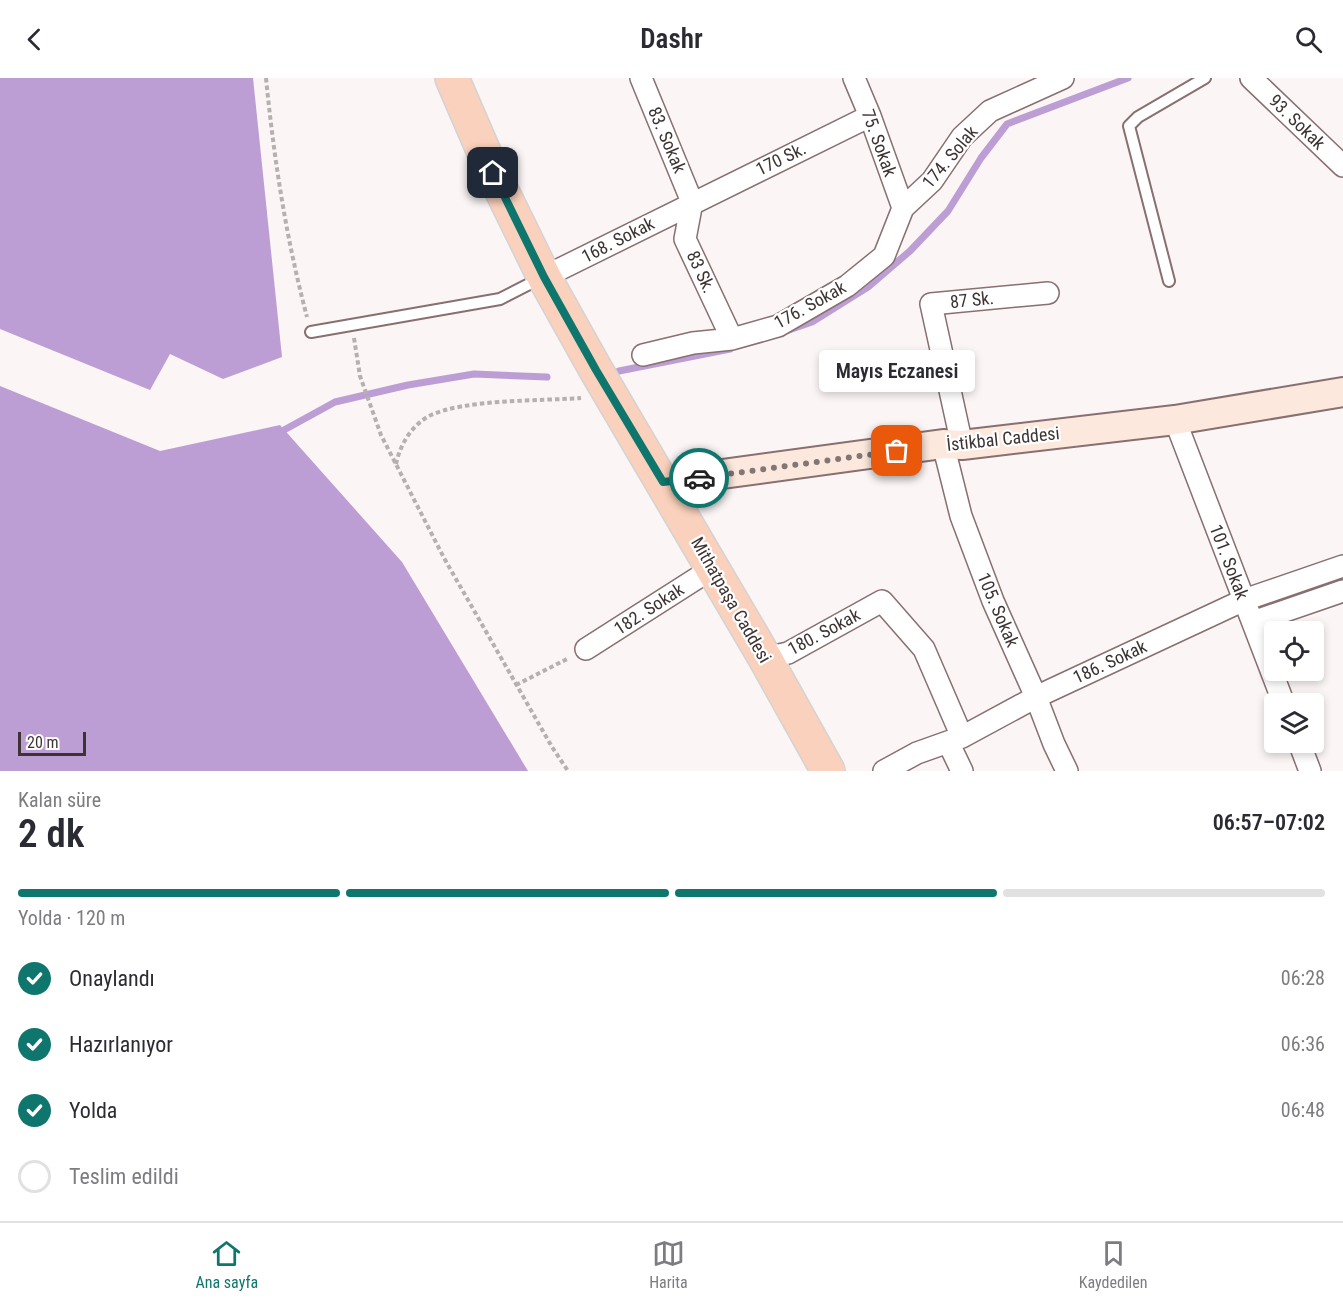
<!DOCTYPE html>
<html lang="tr">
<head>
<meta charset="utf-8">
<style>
  body { margin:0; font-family:"Roboto Condensed",sans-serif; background:#f2f2f3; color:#2b2b33; height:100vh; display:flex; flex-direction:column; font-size:22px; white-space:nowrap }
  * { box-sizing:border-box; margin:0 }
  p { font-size:20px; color:#7c7c81 }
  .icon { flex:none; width:33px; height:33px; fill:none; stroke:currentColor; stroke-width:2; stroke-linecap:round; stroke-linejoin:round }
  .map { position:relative; height:693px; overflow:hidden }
  .details { display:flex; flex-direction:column; background:#fff; flex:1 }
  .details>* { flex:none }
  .tools { position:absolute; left:1264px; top:543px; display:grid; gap:12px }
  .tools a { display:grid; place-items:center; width:60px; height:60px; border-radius:6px; background:#fff; box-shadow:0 3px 9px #0003; font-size:30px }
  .scale { position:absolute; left:18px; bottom:15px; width:68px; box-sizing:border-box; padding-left:6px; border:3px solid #3e3333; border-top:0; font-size:16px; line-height:21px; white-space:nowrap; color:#3e3333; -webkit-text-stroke:4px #fff; paint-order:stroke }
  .pin { position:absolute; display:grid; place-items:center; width:51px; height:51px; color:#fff; margin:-26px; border-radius:12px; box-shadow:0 3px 9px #0006 }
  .courier { position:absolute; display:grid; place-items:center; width:60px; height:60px; margin:-30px; border:4px solid #0f766e; border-radius:50%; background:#fff; color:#222; box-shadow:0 2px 8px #0007 }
  .bubble { position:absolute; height:42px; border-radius:6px; background:#fff; box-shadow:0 3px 9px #0003; font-size:20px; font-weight:600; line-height:42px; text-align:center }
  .overview em { font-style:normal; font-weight:600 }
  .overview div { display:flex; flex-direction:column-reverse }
  .overview { display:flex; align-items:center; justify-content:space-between; height:102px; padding:0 18px }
  h1 { font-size:39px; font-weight:600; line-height:45px }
  .bar { display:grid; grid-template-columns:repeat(4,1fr); gap:9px 6px; align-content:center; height:72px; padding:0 18px }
  .bar i { height:8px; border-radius:4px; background:#e1e1e2 }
  .bar .current { background:#0f766e }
  .bar p { grid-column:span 4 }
  ol { padding:0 18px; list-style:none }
  li { display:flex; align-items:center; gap:18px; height:66px }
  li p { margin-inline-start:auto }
  li .icon { padding:6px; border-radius:50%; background:#0f766e; color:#fff; stroke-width:4 }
  li:last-child { color:#7c7c81 }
  li i { width:33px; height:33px; border:3px solid #e1e1e2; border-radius:50% }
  header { display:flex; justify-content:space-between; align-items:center; height:78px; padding:0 18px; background:#fff; font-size:27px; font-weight:600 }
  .tabs { display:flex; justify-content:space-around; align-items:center; height:84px; border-top:2px solid #e1e1e2; background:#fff; font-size:16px; color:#7c7c81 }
  .tabs a { display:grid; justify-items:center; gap:3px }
  .tabs .current { color:#0f766e }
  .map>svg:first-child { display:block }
</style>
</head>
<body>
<header><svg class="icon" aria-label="back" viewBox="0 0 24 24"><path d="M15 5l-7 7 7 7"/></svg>Dashr<svg class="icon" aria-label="search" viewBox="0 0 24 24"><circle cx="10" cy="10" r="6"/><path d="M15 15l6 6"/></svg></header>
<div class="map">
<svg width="1343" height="693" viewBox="0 0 1343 693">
  <rect width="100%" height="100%" fill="#fbf5f5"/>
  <path fill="#bc9ed5" d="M0 0H253L282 279 223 301 170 276 150 312 0 251Z
    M0 308 160 373 280 347 402 484 528 693H0Z"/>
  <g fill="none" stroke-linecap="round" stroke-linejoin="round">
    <path stroke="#bc9ed5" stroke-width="7" d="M789 252 812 244 868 209 910 173 948 133 981 80 1007 46 1128 0
      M619 293 730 271
      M284 352 335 324 408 307 474 296 547 299"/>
    <defs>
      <path id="lane" d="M1169 203 1129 48 1138 39 1205 0
        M311 254 500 221 541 200"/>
      <path id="street" d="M641 0 692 124
        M854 0 870 38 903 130
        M1251 0 1343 88
        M692 124 685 161 732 261
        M544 199 870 38
        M643 277 693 265 732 261 778 248 847 208 884 178 903 130 932 103 962 59 990 33 1063 0
        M1175 342 1284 626
        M943 366 961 438 993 523 1036 619 1054 666 1067 693
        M962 367 931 226 1048 215
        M1253 544 1343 513
        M586 571 713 490
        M765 580 788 575 882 523 924 571 962 659
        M948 664 962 693
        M1299 664 1310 693
        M884 693 917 675 962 659 1036 619 1244 522 1343 488"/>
      <path id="secondary" d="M663 404 943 366 962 367 1175 342 1343 314"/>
      <path id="primary" d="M452 0 493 95 544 199 596 292 765 580 828 693"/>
    </defs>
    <use href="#lane" stroke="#886f70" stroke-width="14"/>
    <use href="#street" stroke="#886f70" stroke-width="24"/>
    <use href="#secondary" stroke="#886f70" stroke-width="32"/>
    <use href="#primary" stroke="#d5d2d2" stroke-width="36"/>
    <path stroke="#b7b0b0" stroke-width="4" stroke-dasharray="4.5 3" stroke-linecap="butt" d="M266 0C274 81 286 160 307 239
      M354 260 360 298 381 357 444 480 552 669 568 693
      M396 386C400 367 411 348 429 338 463 321 541 323 581 320
      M516 607 569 580"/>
    <use href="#lane" stroke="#fff" stroke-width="10"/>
    <use href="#street" stroke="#fff" stroke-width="21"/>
    <use href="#secondary" stroke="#fce8dd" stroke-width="28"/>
    <use href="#primary" stroke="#fad1bc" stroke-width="33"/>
  </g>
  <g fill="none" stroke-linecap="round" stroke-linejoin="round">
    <path stroke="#807777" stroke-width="6" stroke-dasharray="0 10.8" d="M699 400 897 373"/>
    <path stroke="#0f766e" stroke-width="8" d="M493 95 544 199 596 292 663 404 699 400"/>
  </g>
  <g text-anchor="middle" stroke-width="4.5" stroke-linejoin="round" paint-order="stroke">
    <g font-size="18" fill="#3e3333" stroke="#fff">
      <text transform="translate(1297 44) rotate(44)" y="6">93. Sokak</text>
      <text transform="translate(667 62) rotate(67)" y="6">83. Sokak</text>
      <text transform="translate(879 65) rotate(70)" y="6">75. Sokak</text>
      <text transform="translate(950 79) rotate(-50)" y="6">174. Solak</text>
      <text transform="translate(781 81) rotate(-26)" y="6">170 Sk.</text>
      <text transform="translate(618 162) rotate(-27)" y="6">168. Sokak</text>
      <text transform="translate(701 194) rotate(65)" y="6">83 Sk.</text>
      <text transform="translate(972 222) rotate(-6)" y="6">87 Sk.</text>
      <text transform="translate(810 227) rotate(-29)" y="6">176. Sokak</text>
      <text transform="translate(1003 361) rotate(-6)" y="6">İstikbal Caddesi</text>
      <text transform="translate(1229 484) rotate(69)" y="6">101. Sokak</text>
      <text transform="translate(731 522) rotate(60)" y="6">Mithatpaşa Caddesi</text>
      <text transform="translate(649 531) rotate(-33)" y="6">182. Sokak</text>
      <text transform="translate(998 532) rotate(67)" y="6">105. Sokak</text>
      <text transform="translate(824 554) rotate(-28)" y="6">180. Sokak</text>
      <text transform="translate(1110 584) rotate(-25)" y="6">186. Sokak</text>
    </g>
  </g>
</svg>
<div class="tools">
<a><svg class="icon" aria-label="locate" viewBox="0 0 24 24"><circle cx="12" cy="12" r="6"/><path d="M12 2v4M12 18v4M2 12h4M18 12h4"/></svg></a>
<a><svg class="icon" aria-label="layers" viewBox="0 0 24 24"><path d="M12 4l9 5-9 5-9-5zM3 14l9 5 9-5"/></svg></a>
</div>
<div class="scale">20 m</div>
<div class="pin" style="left:897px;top:373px;background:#ea580c"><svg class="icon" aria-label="bag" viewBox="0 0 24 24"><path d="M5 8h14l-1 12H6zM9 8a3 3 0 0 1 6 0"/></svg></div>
<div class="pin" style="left:493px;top:95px;background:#1f2937"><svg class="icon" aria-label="home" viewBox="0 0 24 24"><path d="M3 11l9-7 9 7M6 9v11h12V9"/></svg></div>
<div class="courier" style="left:699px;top:400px"><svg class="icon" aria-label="car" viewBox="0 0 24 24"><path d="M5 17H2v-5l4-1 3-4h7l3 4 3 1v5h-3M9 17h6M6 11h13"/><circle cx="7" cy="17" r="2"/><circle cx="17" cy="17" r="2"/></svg></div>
<div class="bubble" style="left:819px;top:272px;width:156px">Mayıs Eczanesi</div>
</div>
<section class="details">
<div class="overview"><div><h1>2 dk</h1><p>Kalan süre</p></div><em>06:57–07:02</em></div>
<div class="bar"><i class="current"></i><i class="current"></i><i class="current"></i><i></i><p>Yolda · 120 m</p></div>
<ol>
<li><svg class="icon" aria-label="check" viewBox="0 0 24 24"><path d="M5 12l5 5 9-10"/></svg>Onaylandı<p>06:28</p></li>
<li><svg class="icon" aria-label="check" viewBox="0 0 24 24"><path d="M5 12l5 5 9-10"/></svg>Hazırlanıyor<p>06:36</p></li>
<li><svg class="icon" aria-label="check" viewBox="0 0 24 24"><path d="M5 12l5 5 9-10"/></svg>Yolda<p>06:48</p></li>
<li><i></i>Teslim edildi</li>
</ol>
</section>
<nav class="tabs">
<a class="current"><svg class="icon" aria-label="home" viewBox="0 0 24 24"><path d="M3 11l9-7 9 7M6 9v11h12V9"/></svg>Ana sayfa</a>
<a><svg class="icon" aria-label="map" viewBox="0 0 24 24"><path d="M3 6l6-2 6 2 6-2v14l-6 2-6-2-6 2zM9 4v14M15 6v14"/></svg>Harita</a>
<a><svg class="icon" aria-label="saved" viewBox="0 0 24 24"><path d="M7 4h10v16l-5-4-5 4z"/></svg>Kaydedilen</a>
</nav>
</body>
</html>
